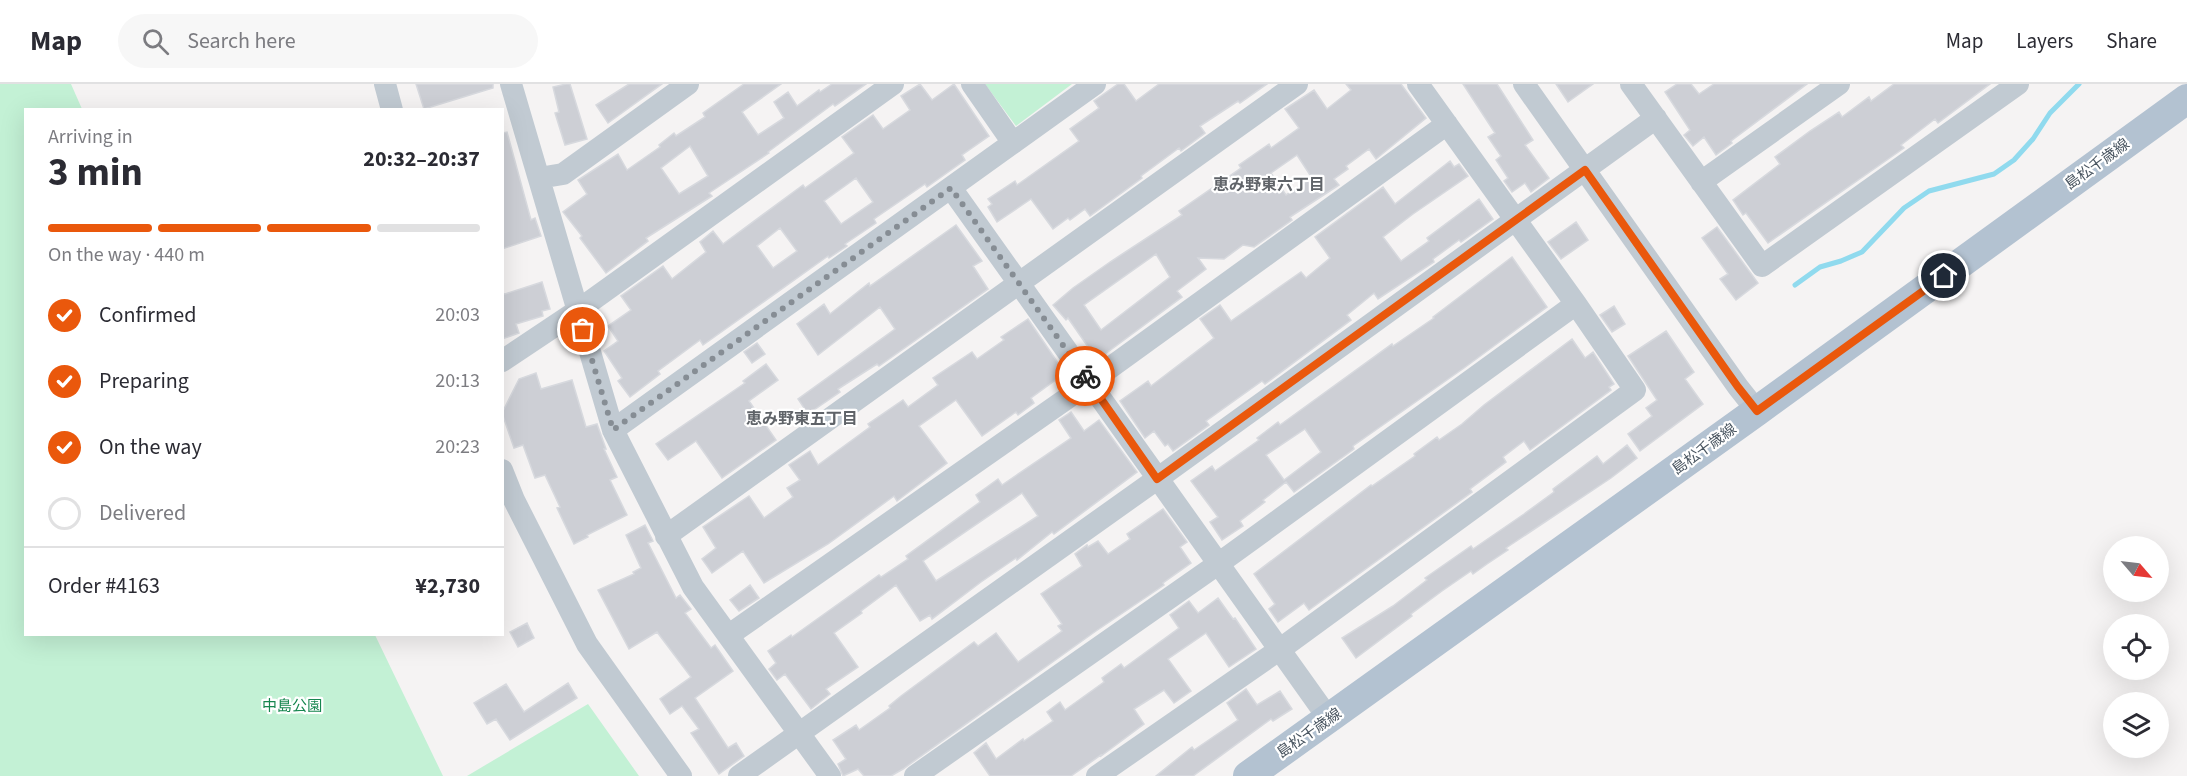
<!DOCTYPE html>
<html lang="en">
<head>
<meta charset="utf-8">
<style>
  body { margin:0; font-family:"Source Sans 3","Noto Sans JP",sans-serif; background:#f7f7f7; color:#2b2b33; height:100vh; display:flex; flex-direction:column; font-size:22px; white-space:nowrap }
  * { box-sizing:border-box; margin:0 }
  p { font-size:20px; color:#7c7c81 }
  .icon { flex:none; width:33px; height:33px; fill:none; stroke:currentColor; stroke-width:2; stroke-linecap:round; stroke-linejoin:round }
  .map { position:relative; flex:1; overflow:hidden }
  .sheet { position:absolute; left:24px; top:24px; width:480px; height:528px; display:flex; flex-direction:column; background:#fff; border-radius:0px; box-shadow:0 6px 24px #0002 }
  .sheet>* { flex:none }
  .needle { width:39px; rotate:118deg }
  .fabs { position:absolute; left:2103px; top:452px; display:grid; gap:12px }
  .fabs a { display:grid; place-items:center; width:66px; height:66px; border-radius:50%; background:#fff; box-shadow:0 6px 24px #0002; font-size:30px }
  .pin { position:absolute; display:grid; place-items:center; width:51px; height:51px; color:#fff; margin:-26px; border:3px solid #fff; border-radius:50%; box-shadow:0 2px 6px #0007 }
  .courier { position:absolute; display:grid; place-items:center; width:60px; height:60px; margin:-30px; border:4px solid #ea580c; border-radius:50%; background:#fff; color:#222; box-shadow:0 2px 8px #0007 }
  .head em { font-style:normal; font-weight:700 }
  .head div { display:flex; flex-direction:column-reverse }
  .head { display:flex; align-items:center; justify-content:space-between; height:102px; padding:0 24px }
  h1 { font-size:39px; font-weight:700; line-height:45px }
  .bar { display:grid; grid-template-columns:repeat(4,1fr); gap:9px 6px; align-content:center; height:72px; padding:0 24px }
  .bar i { height:8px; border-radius:4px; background:#e1e1e2 }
  .bar .selected { background:#ea580c }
  .bar p { grid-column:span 4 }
  .line { display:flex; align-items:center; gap:15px; padding:0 24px; border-top:2px solid #e1e1e2 }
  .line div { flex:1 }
  ol { padding:0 24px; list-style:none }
  li { display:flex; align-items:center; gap:18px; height:66px }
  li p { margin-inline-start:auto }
  li .icon { padding:6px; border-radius:50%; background:#ea580c; color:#fff; stroke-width:4 }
  li:last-child { color:#7c7c81 }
  li i { width:33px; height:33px; border:3px solid #e1e1e2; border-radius:50% }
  header { display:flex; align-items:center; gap:36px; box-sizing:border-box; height:84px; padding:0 30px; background:#fff; border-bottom:2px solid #e1e1e2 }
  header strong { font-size:28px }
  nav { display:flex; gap:33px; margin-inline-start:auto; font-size:21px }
  .search { width:420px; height:54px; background:#f7f7f7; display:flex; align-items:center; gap:15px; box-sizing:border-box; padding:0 21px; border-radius:33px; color:#7c7c81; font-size:22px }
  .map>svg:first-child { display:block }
</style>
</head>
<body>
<header>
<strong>Map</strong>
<div class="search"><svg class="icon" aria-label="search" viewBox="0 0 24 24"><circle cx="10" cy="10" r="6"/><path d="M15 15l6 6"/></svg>Search here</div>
<nav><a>Map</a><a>Layers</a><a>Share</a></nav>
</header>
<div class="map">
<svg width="2187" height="692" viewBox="0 0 2187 692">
  <rect width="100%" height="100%" fill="#f5f3f3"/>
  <path fill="#c3f1d5" d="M0 0H71L82 25 26 26V550L375 551 443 692H0Z
    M985 0H1072L1016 42Z
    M588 620 639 692H467Z"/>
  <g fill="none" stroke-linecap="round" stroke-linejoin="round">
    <path stroke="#90daee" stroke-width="5" d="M1795 201 1820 183 1841 177 1862 168 1904 124 1929 107 1994 90 2014 76 2033 55 2050 29 2079 0"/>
  </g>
  <path fill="#cdcfd5" stroke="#d7d9de" stroke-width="1.5" fill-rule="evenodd" d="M416 0H493V4L424 25Z
    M566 0H570L587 55 565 61 555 29 559 28 553 3Z
    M629 0H662L608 39 596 21Z
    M744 0H781L742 28 758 51 784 34 774 18 788 8 797 22 819 6 820 8 832 0H866L835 22 833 20 768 68 769 69 709 109 712 112 646 154 648 157 606 189 580 154 582 152 563 128 587 110 578 96 618 70 627 86 660 63 659 61 674 49 676 52 705 33 703 29ZM690 62 708 92 679 110 661 84Z
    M920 0 932 16 954 0 989 52 962 71 965 76 927 103 925 100 874 135 876 139 845 160 847 162 829 174 828 172 703 261 700 256 658 287 660 290 630 313 618 297 622 294 604 267 618 257 608 242 631 226 621 212 663 182 672 195 706 168 700 158 713 147 723 160 803 101 805 104 854 69 842 53 873 31 883 45 910 26 901 12ZM856 94 873 118 841 140 824 117ZM780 144 797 167 773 184 757 162Z
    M1118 0H1124L1136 17 1159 0H1267L1240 19 1238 17 1200 42 1205 49 1181 67 1179 64 1141 92 1142 94 1090 132 1085 125 1070 136 1068 134 1053 145 1031 115 997 138 988 123 992 120 988 115 1015 97 1017 101 1079 57 1070 45 1099 24 1094 17Z
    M1346 0H1401L1426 34 1376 75 1369 65 1346 82 1348 85 1334 95 1339 101 1290 133 1292 136 1254 163 1243 161 1224 175 1198 174 1206 185 1177 207 1182 213 1097 276 1068 234 1066 236 1053 221 1073 204 1110 178 1182 131 1179 127 1241 84 1239 81 1269 60 1271 64 1299 44 1285 25 1314 6 1327 25 1351 6ZM1297 71 1312 94 1286 111 1271 89ZM1156 170 1170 193 1101 246 1084 221Z
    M1463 0H1497L1533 56 1525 61 1549 94 1531 108 1525 99 1512 108 1504 97 1508 94 1496 76 1501 72 1488 53 1495 49Z
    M1556 0H1593L1568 18Z
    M1677 0H1691L1699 10 1714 0H1807L1731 57 1732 59 1716 71 1704 53 1693 62 1684 51 1690 46 1665 8Z
    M1894 0H1990L1938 39 1935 35 1901 61 1904 64 1768 159 1746 129 1743 131 1733 116 1780 80 1775 73 1810 47 1839 28 1842 33 1869 13 1871 17Z
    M507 48 531 136 535 134 541 152 502 165V49Z
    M1450 77 1454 83 1459 80 1468 92 1413 130 1383 153 1401 177 1429 157 1427 154 1479 115 1493 135 1461 158 1459 156 1433 175 1434 178 1378 215 1374 209 1347 231 1351 236 1265 300 1262 297 1206 337 1209 341 1173 367 1168 360 1165 362 1154 347 1145 354 1120 317 1148 297 1151 302 1214 254 1200 235 1220 221 1231 237 1301 188 1306 194 1330 174 1315 153 1383 103 1395 120Z
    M1576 138 1588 156 1561 175 1548 158Z
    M956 141 982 177 973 182 988 205 879 282 877 280 838 305 840 308 808 330 798 315 895 245 880 223 818 271 797 240 824 220 830 230 869 199 870 202Z
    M1717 143 1758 199 1736 216 1720 195 1728 190 1702 154Z
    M1512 173 1547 223 1464 284 1353 362 1354 365 1294 408 1286 398 1263 416 1265 418 1240 437 1243 442 1222 456 1210 438 1218 433 1191 397 1212 382 1215 387 1259 356 1257 354 1278 338 1280 341 1392 260 1393 262 1434 234 1433 233ZM1305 345 1321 368 1284 396 1266 371Z
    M542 198 550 225 542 227 543 232 516 240 519 249 502 255V209L505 210Z
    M1614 222 1625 240 1612 248 1600 231Z
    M1028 235 1065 289 1031 314 1034 319 1018 331 1016 328 982 352 956 316 919 342 947 379 897 417 894 412 828 460 764 499 743 467 712 489 702 475 716 464 703 443 749 412 764 434 793 413 787 404 800 396 789 381 810 367 818 381 870 343 868 340 903 316 908 323 938 301 933 294 972 268 977 275 1004 256 1001 253Z
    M1666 247 1694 288 1685 295 1703 320 1640 367 1628 350 1652 332 1646 324 1657 316 1628 272Z
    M1572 255 1585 274 1593 268 1614 300 1609 303 1611 306 1530 366 1524 357 1503 373 1506 378 1470 405 1472 408 1309 526 1304 519 1278 538 1269 525 1275 520 1254 490 1371 401 1372 402 1415 372 1414 370 1437 353 1439 356 1462 340 1484 321Z
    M757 259 765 270 752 279 744 268Z
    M766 280 778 296 749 317 776 356 722 394 696 357 668 376 656 360 745 299 743 297Z
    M536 289 541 305 572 296 586 343 597 340 606 365H604L617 393 610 396 627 431 587 451 588 453 574 460 557 424 560 423 545 391 535 394 523 361 514 364 502 329 519 295Z
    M1071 328 1084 347 1099 336 1137 388 1054 450 1052 448 1017 476 1016 474 981 498 932 535 930 531 920 537 896 501 861 527 862 529 834 549 858 583 826 605 830 610 811 625 785 590 777 596 769 585 776 579 768 567 791 551 792 553 879 491 881 493 908 475 906 472 980 418 976 411 998 395 1002 401 1071 354 1059 336ZM1022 409 1038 432 936 497 923 477Z
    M1627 361 1637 374 1611 394 1506 464 1508 466 1487 480 1473 490 1471 487 1442 507 1411 530 1412 532 1356 574 1342 554 1393 522 1427 496 1425 494 1471 462 1473 465 1524 430 1554 408 1553 405 1597 372 1603 380Z
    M1163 425 1187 458 1180 463 1191 479 1163 499 1164 501 1096 547 903 685 891 692H864L858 685 843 692 838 680 846 675 833 656 856 641 859 646 890 624 889 622 901 612 974 558 978 562 996 549 1018 578 1062 547 1058 542 1062 540 1041 510 1082 482 1075 470 1087 461 1088 463 1098 457 1108 470 1130 455 1127 450Z
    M645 441 653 457 648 459 676 514 680 511 691 525 685 529 711 564 715 561 733 587 695 614 728 664 736 659 744 672 719 690 691 649 699 645 682 622 670 630 660 615 691 593 657 548 629 565 598 506 634 490 633 488 641 484 626 451Z
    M750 501 759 514 739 527 730 516Z
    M1218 514 1233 535 1235 534 1256 565 1229 583 1206 549 1168 575 1191 607 1174 619 1164 606 1134 625 1144 640 1101 672V671L1071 692H990L974 669 986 659 996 675 1023 655 1024 657 1053 637 1047 628 1060 618 1065 626 1104 598 1102 594 1121 580 1124 584 1179 544 1170 531 1189 517 1198 529Z
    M527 539 534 554 518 563 510 548Z
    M568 599 577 614 510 656 496 635 487 640 474 619 506 600 524 628Z
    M1246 605 1257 621 1280 607 1292 625 1273 637 1271 635 1193 692H1156L1192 663 1194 666 1238 636 1227 619Z"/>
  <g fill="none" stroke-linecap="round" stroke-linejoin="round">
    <path stroke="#c1cad2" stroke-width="22" d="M385 0 392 26
      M511 0 613 346 693 503 830 692
      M972 0 1013 59
      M1524 0 1738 303 1757 327
      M1631 0 1762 182 2018 0
      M539 94 563 90 688 0
      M1701 98 1839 0
      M951 104 1329 635
      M502 277 577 227 893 0
      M613 346 1095 0
      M502 386 514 416 587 560 681 692
      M666 452 1297 0
      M729 551 1089 299 1447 40
      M739 692 1157 395 1656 34
      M915 692 1218 480 1576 220
      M1097 692 1279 566 1635 306 1576 220 1418 0"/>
    <path stroke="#b3c2d1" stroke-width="30" d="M1248 692 1757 327 2187 15"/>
  </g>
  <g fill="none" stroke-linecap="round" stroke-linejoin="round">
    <path stroke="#868d94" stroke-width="6" stroke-dasharray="0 10.8" d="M583 246 613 346 951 104 1085 292"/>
    <path stroke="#ea580c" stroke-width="8" d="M1085 292 1157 395 1585 86 1738 303 1757 327 1944 192"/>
  </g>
  <g text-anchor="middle" stroke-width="4.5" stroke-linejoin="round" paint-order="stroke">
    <g font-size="15" fill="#4a5661" stroke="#fff">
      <text transform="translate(2097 80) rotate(-36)" y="5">島松千歳線</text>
      <text transform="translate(1704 365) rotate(-36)" y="5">島松千歳線</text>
      <text transform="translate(1309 649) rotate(-35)" y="5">島松千歳線</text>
    </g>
    <g font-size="15" fill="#17864f" stroke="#fff">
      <text x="292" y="627">中島公園</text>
    </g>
    <g font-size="16" font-weight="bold" fill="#5f6368" stroke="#fff">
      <text x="1269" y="106">恵み野東六丁目</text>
      <text x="802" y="340">恵み野東五丁目</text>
    </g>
  </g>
</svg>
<div class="fabs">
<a><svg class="needle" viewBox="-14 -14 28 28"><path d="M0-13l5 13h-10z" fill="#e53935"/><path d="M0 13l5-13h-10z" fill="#7c7c81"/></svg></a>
<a><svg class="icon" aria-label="locate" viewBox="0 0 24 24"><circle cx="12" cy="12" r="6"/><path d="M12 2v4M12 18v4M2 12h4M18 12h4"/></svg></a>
<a><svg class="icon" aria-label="layers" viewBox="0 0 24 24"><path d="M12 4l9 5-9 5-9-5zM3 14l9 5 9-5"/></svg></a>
</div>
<div class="pin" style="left:583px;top:246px;background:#ea580c"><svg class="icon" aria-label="bag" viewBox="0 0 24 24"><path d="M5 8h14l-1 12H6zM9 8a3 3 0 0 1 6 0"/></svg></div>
<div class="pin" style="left:1944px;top:192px;background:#1f2937"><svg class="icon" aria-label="home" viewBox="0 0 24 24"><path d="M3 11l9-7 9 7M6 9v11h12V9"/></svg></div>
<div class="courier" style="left:1085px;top:292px"><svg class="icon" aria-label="bike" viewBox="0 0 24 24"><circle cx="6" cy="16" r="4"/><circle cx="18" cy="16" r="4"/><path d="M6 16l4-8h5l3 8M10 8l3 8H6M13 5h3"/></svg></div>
<section class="sheet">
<div class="head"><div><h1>3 min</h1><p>Arriving in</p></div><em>20:32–20:37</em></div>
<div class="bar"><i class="selected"></i><i class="selected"></i><i class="selected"></i><i></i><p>On the way · 440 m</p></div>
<ol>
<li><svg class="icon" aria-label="check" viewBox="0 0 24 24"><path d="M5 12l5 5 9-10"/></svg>Confirmed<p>20:03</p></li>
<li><svg class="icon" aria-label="check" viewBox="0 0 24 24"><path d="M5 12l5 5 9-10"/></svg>Preparing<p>20:13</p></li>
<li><svg class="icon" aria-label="check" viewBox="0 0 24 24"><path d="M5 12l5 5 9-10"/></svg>On the way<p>20:23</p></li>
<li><i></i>Delivered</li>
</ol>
<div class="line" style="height:78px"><div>Order #4163</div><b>¥2,730</b></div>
</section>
</div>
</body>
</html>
